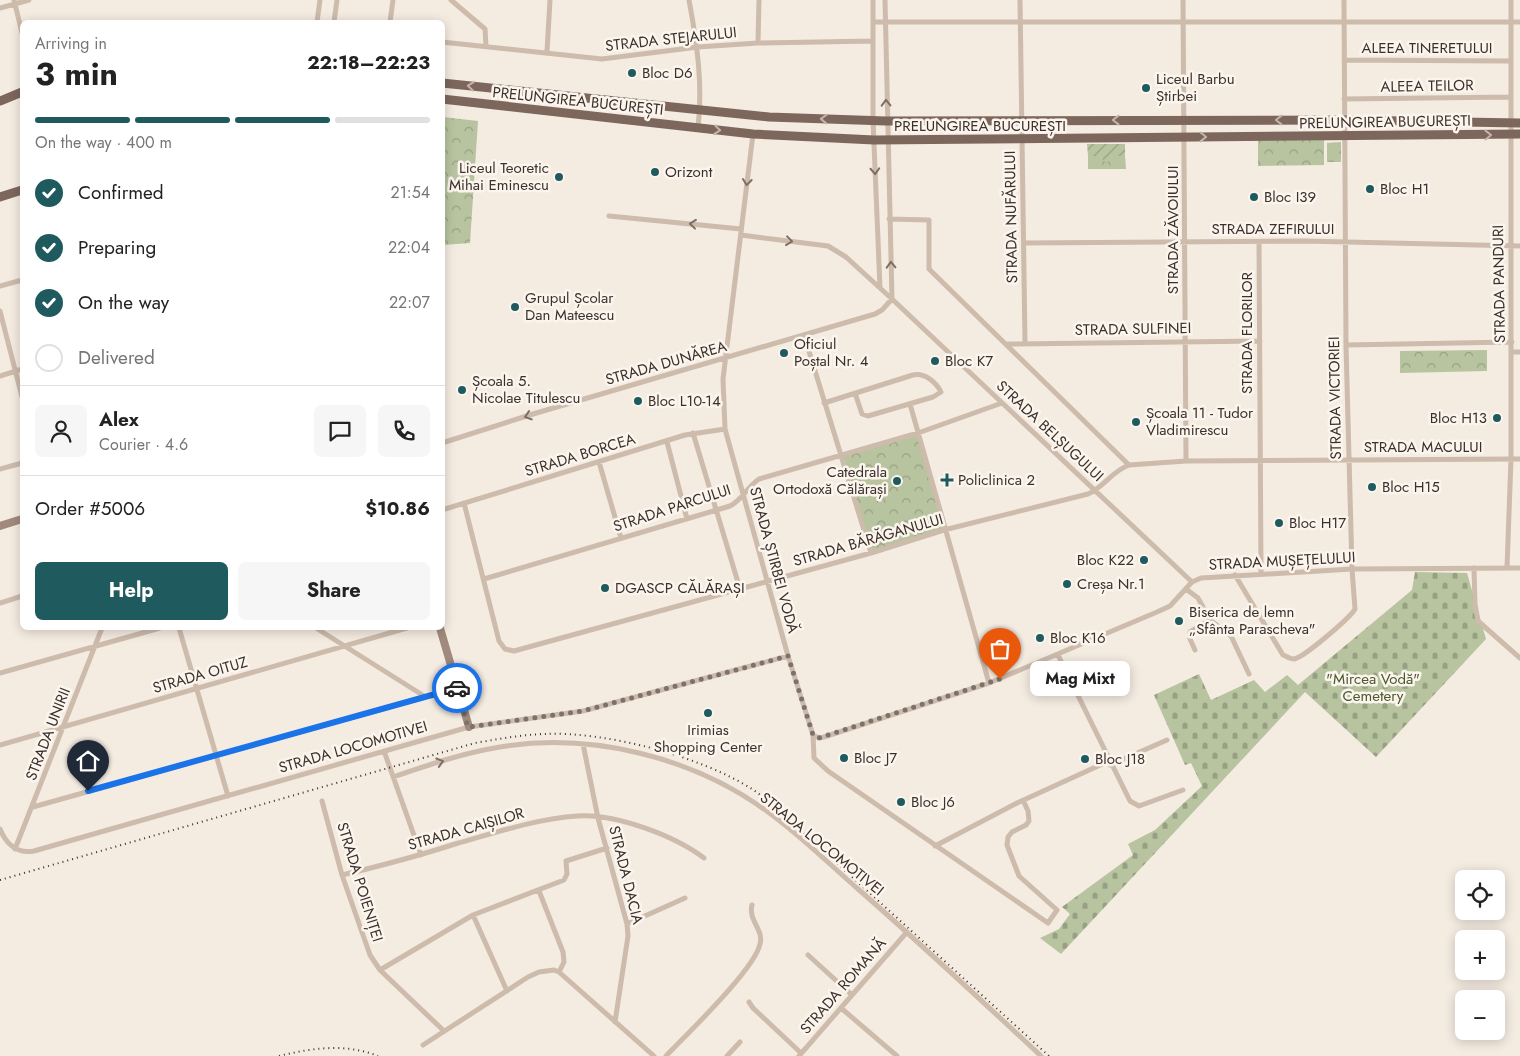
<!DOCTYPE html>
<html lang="en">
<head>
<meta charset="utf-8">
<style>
  body { margin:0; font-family:Jost,sans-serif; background:#f6f6f6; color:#222; height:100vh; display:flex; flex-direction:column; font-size:19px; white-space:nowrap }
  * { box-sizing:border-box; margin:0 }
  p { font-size:16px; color:#767676 }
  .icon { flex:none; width:28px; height:28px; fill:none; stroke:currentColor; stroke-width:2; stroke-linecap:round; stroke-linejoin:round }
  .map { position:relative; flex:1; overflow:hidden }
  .panel { position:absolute; left:20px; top:20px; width:425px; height:610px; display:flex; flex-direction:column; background:#fff; border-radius:8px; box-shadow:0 2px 12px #0003 }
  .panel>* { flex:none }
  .controls { position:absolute; left:1455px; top:870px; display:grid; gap:10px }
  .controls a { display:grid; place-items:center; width:50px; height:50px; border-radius:8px; background:#fff; box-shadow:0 2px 12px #0003; font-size:25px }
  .pin { position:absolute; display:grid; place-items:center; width:42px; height:42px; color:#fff; margin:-51px -21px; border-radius:50% 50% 50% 0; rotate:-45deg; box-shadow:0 0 5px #0007 }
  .pin .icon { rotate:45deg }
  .courier { position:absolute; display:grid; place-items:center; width:50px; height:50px; margin:-25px; border:4px solid #1a73e8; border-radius:50%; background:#fff; color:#222; box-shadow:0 1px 6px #0007 }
  .bubble { position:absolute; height:35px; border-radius:8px; background:#fff; box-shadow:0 2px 12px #0003; font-size:16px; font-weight:700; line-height:35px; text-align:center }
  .summary em { font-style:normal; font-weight:700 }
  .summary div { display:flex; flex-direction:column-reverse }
  .summary { display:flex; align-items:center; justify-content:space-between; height:85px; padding:0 15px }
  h1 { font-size:32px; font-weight:700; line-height:38px }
  .bar { display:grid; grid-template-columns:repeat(4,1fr); gap:8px 5px; align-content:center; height:60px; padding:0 15px }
  .bar i { height:6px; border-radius:4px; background:#e0e0e0 }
  .bar .on { background:#1f5a5e }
  .bar p { grid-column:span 4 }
  .line { display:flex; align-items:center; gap:12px; padding:0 15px; border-top:1px solid #e0e0e0 }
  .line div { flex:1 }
  .round { display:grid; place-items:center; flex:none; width:52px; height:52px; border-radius:8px; background:#f6f6f6 }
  ol { padding:0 15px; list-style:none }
  li { display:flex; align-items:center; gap:15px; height:55px }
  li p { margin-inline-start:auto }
  li .icon { padding:5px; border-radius:50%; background:#1f5a5e; color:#fff; stroke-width:4 }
  li:last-child { color:#767676 }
  li i { width:28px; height:28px; border:2px solid #e0e0e0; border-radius:50% }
  .cta { display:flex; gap:10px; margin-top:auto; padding:10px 15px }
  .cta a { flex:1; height:58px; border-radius:8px; background:#1f5a5e; color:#fff; font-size:20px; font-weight:700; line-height:58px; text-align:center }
  .cta a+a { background:#f6f6f6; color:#222 }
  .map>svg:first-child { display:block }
</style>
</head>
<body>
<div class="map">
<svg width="1520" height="1056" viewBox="0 0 1520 1056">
  <defs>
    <pattern id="cemetery-stones" width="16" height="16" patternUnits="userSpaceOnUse" patternTransform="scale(1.25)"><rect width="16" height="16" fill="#b8c4a0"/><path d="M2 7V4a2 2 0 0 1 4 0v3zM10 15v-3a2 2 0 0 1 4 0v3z" fill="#97a083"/></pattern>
    <pattern id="park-crowns" width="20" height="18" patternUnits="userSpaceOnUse" patternTransform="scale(1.25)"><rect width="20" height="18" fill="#b8c4a0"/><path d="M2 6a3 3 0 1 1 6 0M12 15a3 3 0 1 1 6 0" fill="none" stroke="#97a083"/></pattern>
    <pattern id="garden-furrows" width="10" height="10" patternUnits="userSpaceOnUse" patternTransform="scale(1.25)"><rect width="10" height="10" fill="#b8c4a0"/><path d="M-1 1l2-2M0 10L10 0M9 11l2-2" fill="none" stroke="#97a083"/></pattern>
  </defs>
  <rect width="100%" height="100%" fill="#f4ebe1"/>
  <path fill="url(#cemetery-stones)" d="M1415 572 1467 573 1486 639 1376 757 1305 692 1061 954 1040 938 1059 929 1070 914 1062 907 1133 855 1128 844 1155 830 1202 786 1191 763 1185 765 1154 695 1199 674 1211 700 1254 680 1265 692 1287 675 1298 685 1412 590Z"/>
  <path fill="url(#park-crowns)" d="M443 117 478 121 470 243 443 245Z
    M1324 139V165L1258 166V140Z
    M1341 142V162H1327V143Z
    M1088 156H1100L1107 162 1112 156H1125L1126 169H1088Z
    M1487 350V371L1400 373V351Z
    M918 433 944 530 871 553 840 457Z"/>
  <path fill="url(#garden-furrows)" d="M1087 144H1125V156H1112L1109 161 1105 162 1100 156H1088Z"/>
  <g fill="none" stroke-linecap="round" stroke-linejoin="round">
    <path stroke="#cdbbac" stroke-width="5" d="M14 0 22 33
      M451 0 485 29 486 46
      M689 0C697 43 703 84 698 128
      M873 0V120L880 288
      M1020 0 1025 343
      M1183 0 1186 461
      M0 8 29 0
      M317 22 320 0
      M334 22 337 0
      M390 22 393 0
      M873 22H1520
      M442 42 602 59 698 47 758 43 873 41
      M758 43 759 0
      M547 52 550 0
      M1344 60 1510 61
      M1344 99 1511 97
      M753 134 723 379 725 429 788 656 813 735 814 758 828 771 1048 923 1057 910 1019 876 1007 845 1008 837 1012 832 1026 825 1029 821 1028 811 1023 800
      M609 216 741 229
      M889 219 929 220V269L1129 465
      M741 235 828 246 846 257 892 299 885 0
      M1259 242 1261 573
      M1025 243 1304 241 1520 246
      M0 286 22 280
      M0 311 22 397
      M804 335 871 553
      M1008 344 1260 341
      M1346 345 1512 342
      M1512 352H1520
      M0 376 22 369
      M824 403 913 375C924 372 936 382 941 392L933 397 868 416 862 414 855 393
      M910 404 989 683
      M693 433 740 589
      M667 442 687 519
      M442 443 533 414 875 314 882 310 892 299 1192 582
      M599 462 621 538
      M0 469 22 463
      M464 503 499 641 505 649 514 651 871 553 944 530 1088 494C1104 487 1112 471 1129 465L1186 461 1520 459
      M442 510 685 435 725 429
      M1474 568 1475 604 1478 621 1520 658
      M1507 568 1511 459V0
      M1235 575 1283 655C1286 656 1290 659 1294 659 1303 658 1350 618 1355 609L1352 569 1346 345 1344 0
      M484 579 730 506C743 499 747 487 759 479L918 433 1002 403
      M1186 589 1198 598 1210 620 1231 636 1249 674
      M0 603 22 596
      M179 628 228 796
      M316 628 424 696
      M1195 650 1190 639V632L1210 620
      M1058 655 1130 801 1139 806 1183 790
      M0 673 160 628
      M813 735 819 738 824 737 989 683 1157 612 1170 606 1192 582 1201 578 1352 569 1520 568
      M583 744 598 818 627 924 628 936 615 1022
      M0 745 407 628
      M384 751 421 855
      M1110 765 1167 740
      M393 777C428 765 463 753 500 747 591 732 693 757 768 812 800 835 828 863 858 889 920 943 981 1000 1041 1056
      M322 801 342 875 370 955 380 970 444 1031
      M33 807 457 688
      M0 829C6 844 17 854 34 851L469 727 583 711 788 656
      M935 846 1017 803 1109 761
      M15 849 102 628
      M342 875C380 866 418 856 455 844 495 833 535 819 577 816 615 813 675 836 704 858
      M539 891 563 952 564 962 559 972
      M473 915 507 991
      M627 924 685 898
      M808 955 852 995
      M380 970 473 915 564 880 567 874 566 861 607 848
      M749 1002 753 1008 801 1053
      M841 1008 897 1056
      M423 1045 528 977 539 972 554 970 559 972 654 1056
      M666 1056C686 1035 755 969 760 944 764 930 748 920 752 905
      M727 1056 740 1042
      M799 1056 907 932"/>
    <path stroke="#a18a7d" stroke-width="8" d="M0 526 22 519
      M440 628 469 727"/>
    <path stroke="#7d675c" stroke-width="9" d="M442 83 769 117 886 121 1345 120 1520 123
      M442 99 753 134 874 140 1520 134
      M0 101 22 92
      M0 197 22 190"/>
    <path stroke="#3b302b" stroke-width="2" stroke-dasharray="1 4" stroke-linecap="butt" d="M0 880 475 743C498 739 520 735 543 734 605 731 700 756 752 789 764 797 774 807 785 816L1049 1056
      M279 1056C312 1048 345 1043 378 1056"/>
  </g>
  <defs><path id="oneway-chevron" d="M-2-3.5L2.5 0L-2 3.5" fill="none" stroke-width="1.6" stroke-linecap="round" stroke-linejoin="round" transform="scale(1.25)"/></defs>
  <g stroke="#c2b5ac">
    <use href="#oneway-chevron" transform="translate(471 86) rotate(-174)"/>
    <use href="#oneway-chevron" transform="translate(824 119) rotate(-178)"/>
    <use href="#oneway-chevron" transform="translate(1116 120) rotate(180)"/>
    <use href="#oneway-chevron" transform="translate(1279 120) rotate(180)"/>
    <use href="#oneway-chevron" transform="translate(717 130) rotate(6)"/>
    <use href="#oneway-chevron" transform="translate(1488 135) rotate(-1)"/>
    <use href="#oneway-chevron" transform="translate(1203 137) rotate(1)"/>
  </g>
  <g stroke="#7d6f65">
    <use href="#oneway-chevron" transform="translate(886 103) rotate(-91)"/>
    <use href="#oneway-chevron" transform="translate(875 171) rotate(87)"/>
    <use href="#oneway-chevron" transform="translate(747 182) rotate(97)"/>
    <use href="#oneway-chevron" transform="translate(693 224) rotate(-174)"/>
    <use href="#oneway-chevron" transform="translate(789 241) rotate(7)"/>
    <use href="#oneway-chevron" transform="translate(891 265) rotate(-92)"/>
    <use href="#oneway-chevron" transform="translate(528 416) rotate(162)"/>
    <use href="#oneway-chevron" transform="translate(440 762) rotate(-17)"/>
  </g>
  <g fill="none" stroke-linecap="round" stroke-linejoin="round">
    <path stroke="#7c716b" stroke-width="5" stroke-dasharray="0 9" d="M457 688 468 727 583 711 788 656 813 735 819 738 1000 679"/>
    <path stroke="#1a73e8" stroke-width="6" d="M88 791 457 688"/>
  </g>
  <g fill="#1f5a5e" stroke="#fbf5ee" stroke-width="2">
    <circle cx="632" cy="73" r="5"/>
    <circle cx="1146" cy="88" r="5"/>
    <circle cx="655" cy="172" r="5"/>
    <circle cx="559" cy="177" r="5"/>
    <circle cx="1370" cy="189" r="5"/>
    <circle cx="1254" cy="197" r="5"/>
    <circle cx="515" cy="307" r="5"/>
    <circle cx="784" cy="353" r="5"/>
    <circle cx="935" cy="361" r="5"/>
    <circle cx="462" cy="390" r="5"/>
    <circle cx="638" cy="401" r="5"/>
    <circle cx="1497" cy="418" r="5"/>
    <circle cx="1136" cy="422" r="5"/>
    <path d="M944.5 472.5h5v5h5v5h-5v5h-5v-5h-5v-5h5z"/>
    <circle cx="897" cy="481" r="5"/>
    <circle cx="1372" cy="487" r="5"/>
    <circle cx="1279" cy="523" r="5"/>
    <circle cx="1144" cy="560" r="5"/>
    <circle cx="1067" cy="584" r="5"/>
    <circle cx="605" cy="588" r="5"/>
    <circle cx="1179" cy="621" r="5"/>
    <circle cx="1040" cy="638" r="5"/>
    <circle cx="708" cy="713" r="5"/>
    <circle cx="844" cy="758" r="5"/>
    <circle cx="1085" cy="759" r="5"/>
    <circle cx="901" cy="802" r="5"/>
  </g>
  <g text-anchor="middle" stroke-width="5" stroke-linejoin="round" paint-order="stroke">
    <g font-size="15" fill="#3b302b" stroke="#fbf5ee">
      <text transform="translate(671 39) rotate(-6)" y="5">STRADA STEJARULUI</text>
      <text x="1427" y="53">ALEEA TINERETULUI</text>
      <text transform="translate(1427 86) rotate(-1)" y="5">ALEEA TEILOR</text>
      <text transform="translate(578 101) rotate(6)" y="5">PRELUNGIREA BUCUREȘTI</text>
      <text transform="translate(1385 122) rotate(-1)" y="5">PRELUNGIREA BUCUREȘTI</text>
      <text x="980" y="131">PRELUNGIREA BUCUREȘTI</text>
      <text transform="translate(1011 217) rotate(-91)" y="5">STRADA NUFĂRULUI</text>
      <text x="1273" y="234">STRADA ZEFIRULUI</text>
      <text transform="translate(1173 230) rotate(-90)" y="5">STRADA ZĂVOIULUI</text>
      <text transform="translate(1499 284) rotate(-91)" y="5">STRADA PANDURI</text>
      <text transform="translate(1133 329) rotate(-1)" y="5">STRADA SULFINEI</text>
      <text transform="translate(1247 333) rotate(-90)" y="5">STRADA FLORILOR</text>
      <text transform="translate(666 363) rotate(-16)" y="5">STRADA DUNĂREA</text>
      <text transform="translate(1335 398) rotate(-91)" y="5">STRADA VICTORIEI</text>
      <text transform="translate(1050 431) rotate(43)" y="5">STRADA BELȘUGULUI</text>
      <text x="1423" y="452">STRADA MACULUI</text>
      <text transform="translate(580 455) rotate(-17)" y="5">STRADA BORCEA</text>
      <text transform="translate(672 508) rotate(-18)" y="5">STRADA PARCULUI</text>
      <text transform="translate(868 540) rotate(-16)" y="5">STRADA BĂRĂGANULUI</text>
      <text transform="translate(774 560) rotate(75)" y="5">STRADA ȘTIRBEI VODĂ</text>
      <text transform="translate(1282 561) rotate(-3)" y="5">STRADA MUȘEȚELULUI</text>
      <text transform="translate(200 675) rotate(-16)" y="5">STRADA OITUZ</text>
      <text transform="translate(48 734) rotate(-69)" y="5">STRADA UNIRII</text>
      <text transform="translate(353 747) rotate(-16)" y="5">STRADA LOCOMOTIVEI</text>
      <text transform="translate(466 829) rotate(-16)" y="5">STRADA CAIȘILOR</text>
      <text transform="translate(822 844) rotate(39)" y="5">STRADA LOCOMOTIVEI</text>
      <text transform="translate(626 875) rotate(76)" y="5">STRADA DACIA</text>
      <text transform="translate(360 882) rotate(73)" y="5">STRADA POIENIȚEI</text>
      <text transform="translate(843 986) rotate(-49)" y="5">STRADA ROMANĂ</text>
    </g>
    <g font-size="15" fill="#3b302b" stroke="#fbf5ee" text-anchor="start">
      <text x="642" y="78">Bloc D6</text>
      <text x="1156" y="84">Liceul Barbu<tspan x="1156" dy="17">Știrbei</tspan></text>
      <text x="549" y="173" text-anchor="end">Liceul Teoretic<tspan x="549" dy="17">Mihai Eminescu</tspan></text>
      <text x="665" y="177">Orizont</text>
      <text x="1380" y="194">Bloc H1</text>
      <text x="1264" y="202">Bloc I39</text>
      <text x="525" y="303">Grupul Școlar<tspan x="525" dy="17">Dan Mateescu</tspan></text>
      <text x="794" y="349">Oficiul<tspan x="794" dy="17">Poștal Nr. 4</tspan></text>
      <text x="945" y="366">Bloc K7</text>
      <text x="472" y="386">Școala 5.<tspan x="472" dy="17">Nicolae Titulescu</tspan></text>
      <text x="648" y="406">Bloc L10-14</text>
      <text x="1146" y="418">Școala 11 - Tudor<tspan x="1146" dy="17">Vladimirescu</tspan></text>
      <text x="1487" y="423" text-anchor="end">Bloc H13</text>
      <text x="887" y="477" text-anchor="end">Catedrala<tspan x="887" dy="17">Ortodoxă Călărași</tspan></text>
      <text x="958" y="485">Policlinica 2</text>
      <text x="1382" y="492">Bloc H15</text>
      <text x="1289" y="528">Bloc H17</text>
      <text x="1134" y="565" text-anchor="end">Bloc K22</text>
      <text x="1077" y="589">Creșa Nr.1</text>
      <text x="615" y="593">DGASCP CĂLĂRAȘI</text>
      <text x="1189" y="617">Biserica de lemn<tspan x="1189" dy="17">„Sfânta Parascheva"</tspan></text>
      <text x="1050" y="643">Bloc K16</text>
      <text x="708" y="735" text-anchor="middle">Irimias<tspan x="708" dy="17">Shopping Center</tspan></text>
      <text x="854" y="763">Bloc J7</text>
      <text x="1095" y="764">Bloc J18</text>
      <text x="911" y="807">Bloc J6</text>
    </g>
    <g font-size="15" fill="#4a5a2e" stroke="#fbf5ee">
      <text x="1373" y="684">"Mircea Vodă"<tspan x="1373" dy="17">Cemetery</tspan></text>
    </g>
  </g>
</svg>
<div class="controls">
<a><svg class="icon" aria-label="locate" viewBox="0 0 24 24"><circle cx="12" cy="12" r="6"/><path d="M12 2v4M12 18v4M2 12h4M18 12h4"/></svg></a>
<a>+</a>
<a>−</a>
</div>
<div class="pin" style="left:1000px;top:679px;background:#ea580c"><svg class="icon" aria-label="bag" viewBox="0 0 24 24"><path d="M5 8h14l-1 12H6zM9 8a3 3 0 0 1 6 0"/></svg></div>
<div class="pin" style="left:88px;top:791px;background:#1f2937"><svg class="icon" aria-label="home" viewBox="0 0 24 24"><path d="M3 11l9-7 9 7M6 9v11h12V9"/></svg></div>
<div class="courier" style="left:457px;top:688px"><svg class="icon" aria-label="car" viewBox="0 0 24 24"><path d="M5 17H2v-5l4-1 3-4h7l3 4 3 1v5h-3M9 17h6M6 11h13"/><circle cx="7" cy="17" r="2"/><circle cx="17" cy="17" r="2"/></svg></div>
<div class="bubble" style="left:1030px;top:661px;width:100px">Mag Mixt</div>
<section class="panel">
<div class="summary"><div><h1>3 min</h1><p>Arriving in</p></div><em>22:18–22:23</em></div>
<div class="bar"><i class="on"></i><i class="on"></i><i class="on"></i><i></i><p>On the way · 400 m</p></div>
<ol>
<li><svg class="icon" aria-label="check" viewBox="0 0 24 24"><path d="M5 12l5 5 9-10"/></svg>Confirmed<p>21:54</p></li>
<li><svg class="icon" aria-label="check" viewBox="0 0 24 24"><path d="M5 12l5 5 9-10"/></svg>Preparing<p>22:04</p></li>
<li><svg class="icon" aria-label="check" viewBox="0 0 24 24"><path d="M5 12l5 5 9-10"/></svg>On the way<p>22:07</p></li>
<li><i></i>Delivered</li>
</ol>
<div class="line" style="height:90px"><a class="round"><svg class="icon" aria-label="person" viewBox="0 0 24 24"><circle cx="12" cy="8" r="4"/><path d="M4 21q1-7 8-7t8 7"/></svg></a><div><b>Alex</b><p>Courier · 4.6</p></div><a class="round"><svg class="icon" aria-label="chat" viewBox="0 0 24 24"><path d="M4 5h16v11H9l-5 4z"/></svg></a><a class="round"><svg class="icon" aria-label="phone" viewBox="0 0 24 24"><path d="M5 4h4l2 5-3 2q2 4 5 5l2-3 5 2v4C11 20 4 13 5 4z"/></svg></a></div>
<div class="line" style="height:65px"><div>Order #5006</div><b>$10.86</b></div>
<div class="cta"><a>Help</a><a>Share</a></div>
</section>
</div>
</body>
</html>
